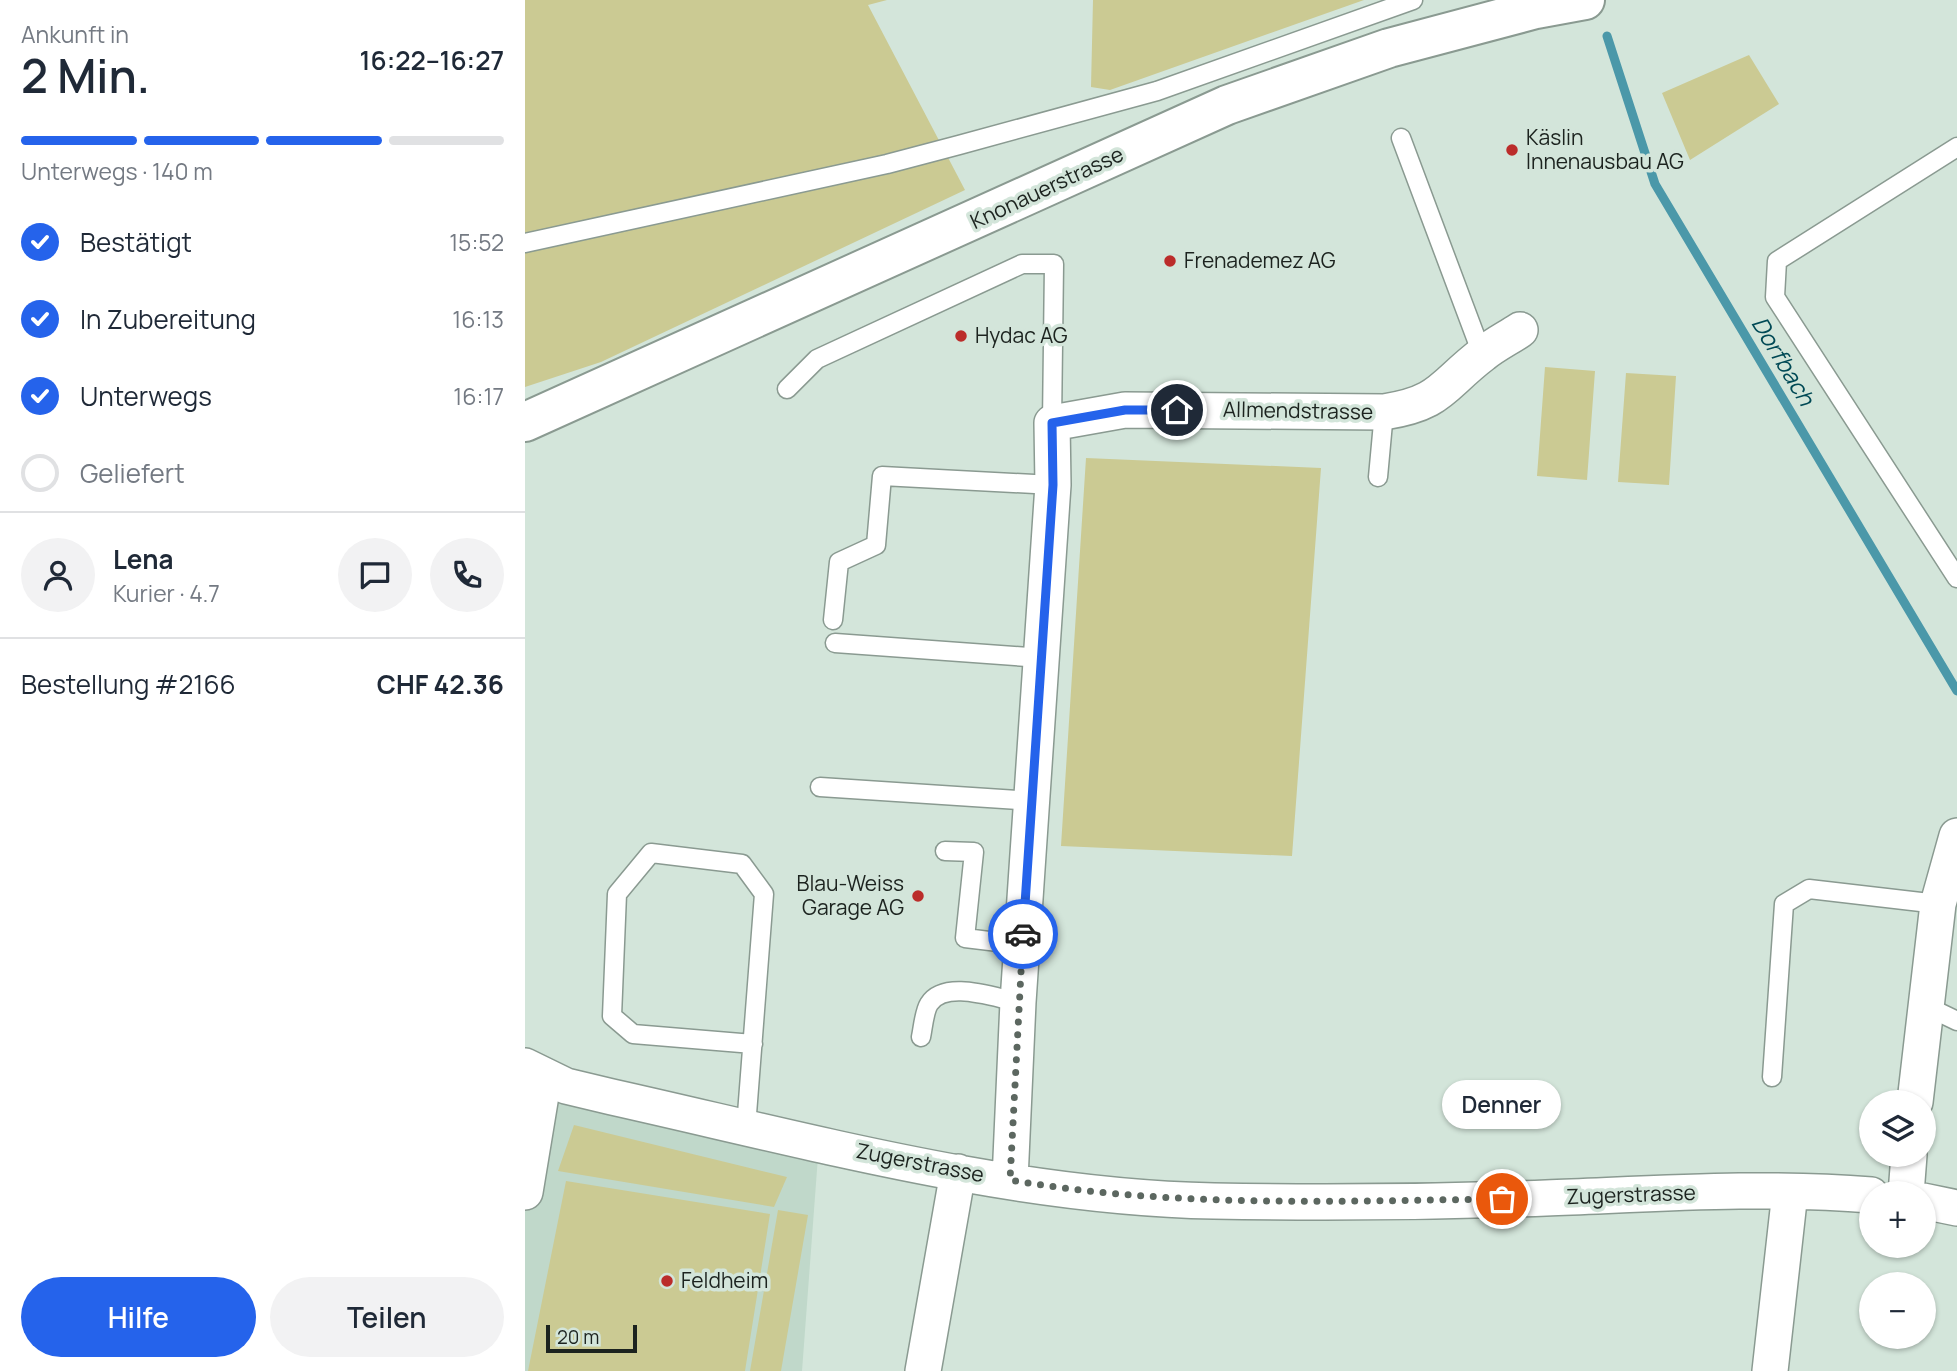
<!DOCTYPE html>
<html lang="de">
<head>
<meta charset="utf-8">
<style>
  body { margin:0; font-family:Manrope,sans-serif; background:#f2f2f3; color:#1f2937; height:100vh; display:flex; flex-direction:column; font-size:26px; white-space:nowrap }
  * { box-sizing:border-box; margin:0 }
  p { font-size:23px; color:#747a83 }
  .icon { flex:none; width:38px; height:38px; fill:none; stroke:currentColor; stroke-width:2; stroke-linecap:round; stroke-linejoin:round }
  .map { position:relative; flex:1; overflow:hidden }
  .side { display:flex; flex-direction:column; background:#fff; width:525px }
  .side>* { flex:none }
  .fabs { position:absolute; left:1334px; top:1090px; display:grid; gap:14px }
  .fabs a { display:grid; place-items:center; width:77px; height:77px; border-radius:50%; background:#fff; box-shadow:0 2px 5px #0004; font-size:35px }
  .scale { position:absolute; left:21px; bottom:18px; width:91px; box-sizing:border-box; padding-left:7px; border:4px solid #1c231f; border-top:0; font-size:19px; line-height:24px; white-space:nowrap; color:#1c231f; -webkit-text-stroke:5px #d3e5da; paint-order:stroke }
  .pin { position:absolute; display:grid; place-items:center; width:60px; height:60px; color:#fff; margin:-30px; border:4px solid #fff; border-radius:50%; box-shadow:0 2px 7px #0007 }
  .courier { position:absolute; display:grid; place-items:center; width:70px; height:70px; margin:-35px; border:5px solid #2563eb; border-radius:50%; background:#fff; color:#222; box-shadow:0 2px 9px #0007 }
  .bubble { position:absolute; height:49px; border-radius:24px; background:#fff; box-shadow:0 2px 5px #0004; font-size:23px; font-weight:600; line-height:49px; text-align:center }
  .head em { font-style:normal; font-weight:600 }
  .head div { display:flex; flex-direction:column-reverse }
  .head { display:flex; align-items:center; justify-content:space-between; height:119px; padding:0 21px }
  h1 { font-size:46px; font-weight:600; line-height:52px }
  .bar { display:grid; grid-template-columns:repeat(4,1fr); gap:10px 7px; align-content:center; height:84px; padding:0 21px }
  .bar i { height:9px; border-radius:5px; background:#e0e1e3 }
  .bar .current { background:#2563eb }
  .bar p { grid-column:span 4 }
  .line { display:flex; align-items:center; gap:18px; padding:0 21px; border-top:2px solid #e0e1e3 }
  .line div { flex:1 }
  .round { display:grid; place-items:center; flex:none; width:74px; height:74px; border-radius:37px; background:#f2f2f3 }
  ol { padding:0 21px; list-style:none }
  li { display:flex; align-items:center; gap:21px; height:77px }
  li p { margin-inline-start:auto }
  li .icon { padding:7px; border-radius:50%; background:#2563eb; color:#fff; stroke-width:4 }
  li:last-child { color:#747a83 }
  li i { width:38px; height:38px; border:4px solid #e0e1e3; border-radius:50% }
  .button { display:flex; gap:14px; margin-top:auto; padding:14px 21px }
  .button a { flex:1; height:80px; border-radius:42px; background:#2563eb; color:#fff; font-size:28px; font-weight:600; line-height:80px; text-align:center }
  .button a+a { background:#f2f2f3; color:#1f2937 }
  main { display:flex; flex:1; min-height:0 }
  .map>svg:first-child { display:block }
</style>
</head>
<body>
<main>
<section class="side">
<div class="head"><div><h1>2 Min.</h1><p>Ankunft in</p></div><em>16:22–16:27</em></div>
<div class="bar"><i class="current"></i><i class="current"></i><i class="current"></i><i></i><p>Unterwegs · 140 m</p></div>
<ol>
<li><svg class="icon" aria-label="check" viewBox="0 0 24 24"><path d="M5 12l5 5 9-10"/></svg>Bestätigt<p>15:52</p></li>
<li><svg class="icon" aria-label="check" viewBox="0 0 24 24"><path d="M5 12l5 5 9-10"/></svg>In Zubereitung<p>16:13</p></li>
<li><svg class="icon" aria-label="check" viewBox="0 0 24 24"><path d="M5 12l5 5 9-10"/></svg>Unterwegs<p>16:17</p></li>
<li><i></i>Geliefert</li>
</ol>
<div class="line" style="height:126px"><a class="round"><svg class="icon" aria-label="person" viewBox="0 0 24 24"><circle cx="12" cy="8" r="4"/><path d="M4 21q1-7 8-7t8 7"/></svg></a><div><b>Lena</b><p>Kurier · 4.7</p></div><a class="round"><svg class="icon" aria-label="chat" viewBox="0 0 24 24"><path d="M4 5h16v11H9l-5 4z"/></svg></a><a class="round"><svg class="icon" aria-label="phone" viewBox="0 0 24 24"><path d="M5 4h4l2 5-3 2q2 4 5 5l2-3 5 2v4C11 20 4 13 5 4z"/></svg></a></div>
<div class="line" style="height:91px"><div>Bestellung #2166</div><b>CHF 42.36</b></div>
<div class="button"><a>Hilfe</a><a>Teilen</a></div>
</section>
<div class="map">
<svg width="1432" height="1371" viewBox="0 0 1432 1371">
  <rect width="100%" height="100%" fill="#d3e5da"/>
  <path fill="#c0d8ca" d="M19 1077 294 1143 277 1371H0V1192Z"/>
  <path fill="#cbca93" d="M0 0H362L343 5 440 190 76 362 0 387Z
    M568 0H839L585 90 566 87Z
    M1224 55 1254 104 1165 160 1137 93Z
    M1020 367 1070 371 1062 480 1012 476Z
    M1101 373 1151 376 1144 485 1093 482Z
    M561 458 796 468 767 856 536 846Z
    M49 1125 262 1177 249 1207 33 1171Z
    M41 1181 245 1214 220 1371H3Z
    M253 1210 283 1215 256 1371H225Z"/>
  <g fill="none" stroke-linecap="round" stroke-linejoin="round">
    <path stroke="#4b98a9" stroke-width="9" d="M1082 36 1130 184 1432 691"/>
    <defs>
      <path id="lane" d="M876 138 957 354
        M1432 147 1252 261 1250 297 1432 578
        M0 243 362 164 434 145 632 91 888 0
        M262 389 292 359 497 264H529L527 423
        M853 477 859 412
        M308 620 314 562 351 545 357 476 528 485
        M310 643 517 658
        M295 787 507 801
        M420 851 449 852 440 938 497 945
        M1401 1006 1432 1021
        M396 1037C398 1028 399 1012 404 1004 420 979 470 998 493 1002
        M1247 1077 1259 904 1284 889 1413 904
        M221 1127 239 894 217 864 126 853 92 894 87 1016 108 1034 228 1044"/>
      <path id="street" d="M0 1066 41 1086 87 1097C284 1141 486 1197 689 1201 799 1203 911 1202 1021 1198 1129 1194 1238 1186 1346 1195
        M1390 1102 1413 904 1432 836
        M485 1180 493 1002 528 485 527 423 600 410 859 412C917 403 916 386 958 354 969 345 983 338 995 330
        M0 1192 19 1077
        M1381 1194 1384 1155
        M1398 1201 1432 1208
        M398 1371 433 1172
        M1245 1371 1265 1192"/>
      <path id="secondary" d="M0 422 702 105 864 48 1011 9 1060 0"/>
    </defs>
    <use href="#lane" stroke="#8a9a91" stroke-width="21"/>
    <use href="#street" stroke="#8a9a91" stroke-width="38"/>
    <use href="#secondary" stroke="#8a9a91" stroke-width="42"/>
    <use href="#lane" stroke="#fff" stroke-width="18"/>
    <use href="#street" stroke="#fff" stroke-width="35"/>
    <use href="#secondary" stroke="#fff" stroke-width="38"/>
  </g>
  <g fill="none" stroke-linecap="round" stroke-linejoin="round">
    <path stroke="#5c6760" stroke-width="7" stroke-dasharray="0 12.6" d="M498 934 485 1180C647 1208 812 1201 977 1199"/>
    <path stroke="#2563eb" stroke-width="9" d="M498 934 528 485 527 423 600 410H652"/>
  </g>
  <g fill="#bb2c2a" stroke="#d3e5da" stroke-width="2.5">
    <circle cx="987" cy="150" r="7"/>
    <circle cx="645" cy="261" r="7"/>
    <circle cx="436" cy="336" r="7"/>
    <circle cx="393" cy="896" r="7"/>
    <circle cx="142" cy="1281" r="7"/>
  </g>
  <g text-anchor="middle" stroke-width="7" stroke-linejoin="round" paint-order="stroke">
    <g font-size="21" fill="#1c231f" stroke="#d3e5da" text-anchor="start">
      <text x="1001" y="145">Käslin<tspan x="1001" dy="24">Innenausbau AG</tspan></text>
      <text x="659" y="268">Frenademez AG</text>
      <text x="450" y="343">Hydac AG</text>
      <text x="379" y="891" text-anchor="end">Blau-Weiss<tspan x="379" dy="24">Garage AG</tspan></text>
      <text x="156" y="1288">Feldheim</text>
    </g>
    <g font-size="21" fill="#1c231f" stroke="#d3e5da">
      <text transform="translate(522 188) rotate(-25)" y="7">Knonauerstrasse</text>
      <text transform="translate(773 411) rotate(1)" y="7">Allmendstrasse</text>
      <text transform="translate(395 1163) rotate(11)" y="7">Zugerstrasse</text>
      <text transform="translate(1106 1195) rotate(-2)" y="7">Zugerstrasse</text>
    </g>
    <g font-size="23" font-style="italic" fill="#004955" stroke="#d3e5da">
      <text transform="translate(1258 361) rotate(59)" y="8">Dorfbach</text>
    </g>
  </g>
</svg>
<div class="fabs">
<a><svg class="icon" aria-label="layers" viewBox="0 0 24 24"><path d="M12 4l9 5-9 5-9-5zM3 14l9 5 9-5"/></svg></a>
<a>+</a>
<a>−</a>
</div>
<div class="scale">20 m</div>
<div class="pin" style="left:977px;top:1199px;background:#ea580c"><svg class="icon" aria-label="bag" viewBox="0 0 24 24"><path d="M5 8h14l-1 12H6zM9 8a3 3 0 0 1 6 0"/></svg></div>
<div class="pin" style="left:652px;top:410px;background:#1f2937"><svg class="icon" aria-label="home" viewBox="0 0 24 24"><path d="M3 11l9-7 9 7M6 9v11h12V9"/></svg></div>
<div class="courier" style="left:498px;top:934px"><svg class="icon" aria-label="car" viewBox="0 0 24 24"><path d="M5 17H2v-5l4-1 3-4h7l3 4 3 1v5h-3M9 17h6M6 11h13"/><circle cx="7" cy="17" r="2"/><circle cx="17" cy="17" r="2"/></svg></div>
<div class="bubble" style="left:917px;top:1080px;width:119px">Denner</div>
</div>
</main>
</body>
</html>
